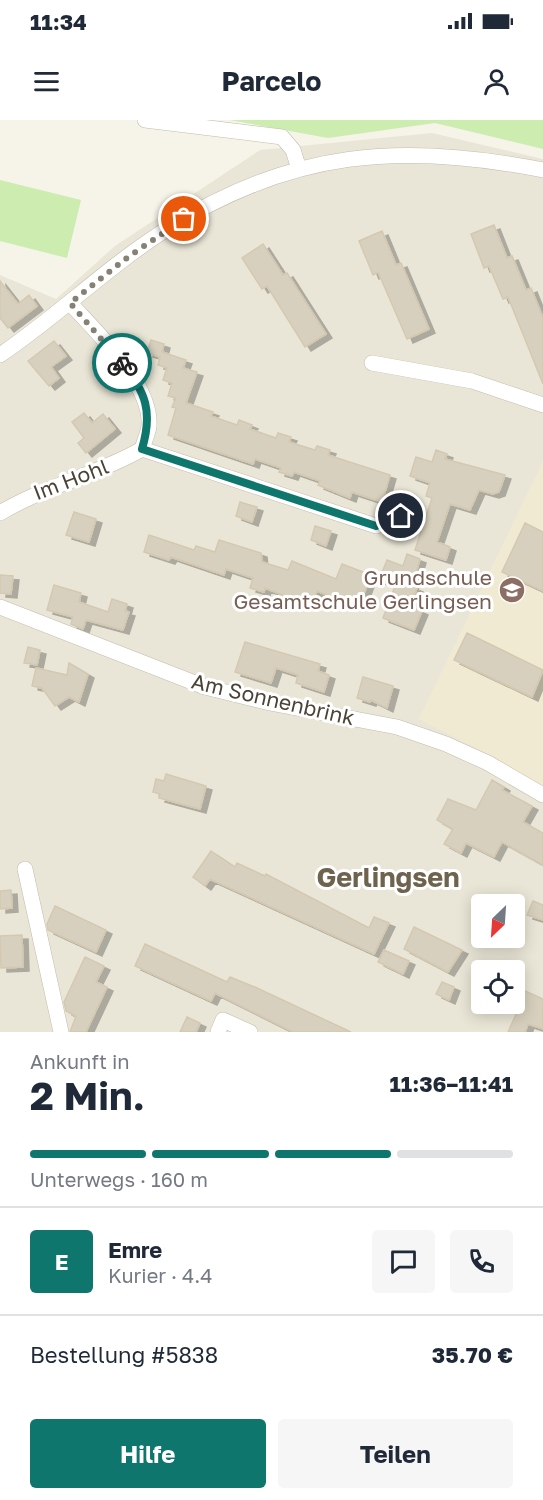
<!DOCTYPE html>
<html lang="de">
<head>
<meta charset="utf-8">
<style>
  body { margin:0; font-family:"Golos Text",sans-serif; background:#f6f6f7; color:#1f2937; height:100vh; display:flex; flex-direction:column; font-size:22px; white-space:nowrap }
  * { box-sizing:border-box; margin:0 }
  p { font-size:20px; color:#747a83 }
  .icon { flex:none; width:33px; height:33px; fill:none; stroke:currentColor; stroke-width:2; stroke-linecap:round; stroke-linejoin:round }
  .map { position:relative; height:912px; overflow:hidden }
  .drawer { display:flex; flex-direction:column; background:#fff; flex:1 }
  .drawer>* { flex:none }
  .needle { width:39px; rotate:205deg }
  .fabs { position:absolute; left:471px; top:774px; display:grid; gap:12px }
  .fabs a { display:grid; place-items:center; width:54px; height:54px; border-radius:6px; background:#fff; box-shadow:0 3px 15px #0003; font-size:30px }
  .pin { position:absolute; display:grid; place-items:center; width:51px; height:51px; color:#fff; margin:-26px; border:3px solid #fff; border-radius:50%; box-shadow:0 2px 6px #0007 }
  .courier { position:absolute; display:grid; place-items:center; width:60px; height:60px; margin:-30px; border:4px solid #0f766e; border-radius:50%; background:#fff; color:#222; box-shadow:0 2px 8px #0007 }
  .head em { font-style:normal; font-weight:700 }
  .head div { display:flex; flex-direction:column-reverse }
  .head { display:flex; align-items:center; justify-content:space-between; height:102px; padding:0 30px }
  h1 { font-size:39px; font-weight:700; line-height:45px }
  .bar { display:grid; grid-template-columns:repeat(4,1fr); gap:9px 6px; align-content:center; height:72px; padding:0 30px }
  .bar i { height:8px; border-radius:4px; background:#e0e1e3 }
  .bar .selected { background:#0f766e }
  .bar p { grid-column:span 4 }
  .line { display:flex; align-items:center; gap:15px; padding:0 30px; border-top:2px solid #e0e1e3 }
  .line div { flex:1 }
  .round { display:grid; place-items:center; flex:none; width:63px; height:63px; border-radius:6px; background:#f6f6f7 }
  .primary-button { display:flex; gap:12px; margin-top:auto; padding:12px 30px }
  .primary-button a { flex:1; height:69px; border-radius:6px; background:#0f766e; color:#fff; font-size:24px; font-weight:700; line-height:69px; text-align:center }
  .primary-button a+a { background:#f6f6f7; color:#1f2937 }
  .status { display:flex; justify-content:space-between; align-items:center; height:42px; padding:0 30px; background:#fff; direction:ltr }
  .status svg { height:16px; fill:currentColor }
  header { display:flex; justify-content:space-between; align-items:center; height:78px; padding:0 30px; background:#fff; font-size:27px; font-weight:700 }
  .map>svg:first-child { display:block }
</style>
</head>
<body>
<div class="status"><b>11:34</b><svg viewBox="0 0 49 12"><path d="M0 12V9h3v3zM5 12V6h3v6zM10 12V3h3v9zM15 12V0h3v12zM26 1h20v11H26zM47 4h2v5h-2z"/></svg></div>
<header><svg class="icon" aria-label="menu" viewBox="0 0 24 24"><path d="M4 6h16M4 12h16M4 18h16"/></svg>Parcelo<svg class="icon" aria-label="person" viewBox="0 0 24 24"><circle cx="12" cy="8" r="4"/><path d="M4 21q1-7 8-7t8 7"/></svg></header>
<div class="map">
<svg width="543" height="912" viewBox="0 0 543 912">
  <defs>
    <filter id="shadow"><feDropShadow dx="6" dy="4" stdDeviation="0" flood-color="#0004"/></filter>
  </defs>
  <rect width="100%" height="100%" fill="#f6f3e9"/>
  <path fill="#eae6d7" fill-rule="evenodd" d="M432 13 543 39V912H0V155L56 179 115 126 260 30ZM482 784H514V818H482ZM482 850H514V884H482Z"/>
  <path fill="#f0ead2" d="M543 341V669L495 638 419 599Z"/>
  <path fill="#ccedaf" d="M230 0H543V29L435 3 328 18Z
    M0 60 81 80 67 138 0 121Z"/>
  <path fill="#d8d0be" stroke="#d4c9b0" stroke-width="1.5" filter="url(#shadow)" d="M494 105 507 138 512 136 526 170 531 168 543 198V264L508 177 503 179 489 146 484 148 471 114Z
    M382 111 396 145 401 143 429 209 407 219 378 152 373 155 359 121Z
    M263 124 283 155 287 153 326 214 305 227 267 166 262 169 242 138Z
    M0 161 18 184 29 175 37 186 8 208 0 198Z
    M151 220 164 224 162 232 186 240 183 248 197 252 186 283 213 292 211 296 237 305 239 300 252 305 250 309 276 318 278 313 291 317 289 322 315 330 317 326 330 330 328 335 390 355 382 382 352 372 350 378 318 365 320 361 294 352 292 356 279 352 281 348 255 339 253 344 168 315 176 288 172 287 176 278 168 276 172 263 163 260 167 248 158 245 160 237 147 233Z
    M54 221 66 236 51 247 59 258 49 266 28 241Z
    M84 293 92 303 103 294 115 309 86 333 78 323 84 318 72 302Z
    M436 330 447 334 445 339 505 355 499 372 493 374 479 370 470 390 450 384 437 422 450 427 446 440 415 430 432 378 426 376 430 363 410 356 416 337 432 342Z
    M240 382 257 387 252 402 236 396Z
    M74 392 96 399 89 422 66 415Z
    M525 403 543 412V471L502 452Z
    M315 406 331 411 326 426 311 420Z
    M149 415 194 430 196 426 215 432 219 420 261 433 262 442 288 450 292 441 336 459 342 444 371 455 359 487 317 471 311 486 265 468 264 472 250 468 253 458 226 449 224 455 171 437 169 440 144 432Z
    M407 434 420 439 412 466 417 468 410 486 422 491 414 510 383 498 395 466 379 460 387 440 403 446Z
    M0 455 13 456 11 474 0 473Z
    M54 465 81 473 79 482 108 492 112 479 127 484 125 491 129 492 123 510 86 500 83 509 71 504 73 497 47 490Z
    M467 513 543 550 532 577 454 540Z
    M245 522 320 544 318 551 329 555 324 572 296 563 298 555 276 548 271 563 235 552Z
    M28 527 40 530 37 545 24 543Z
    M69 543 88 554 79 582 69 577 55 586 42 568 32 566 36 548 67 555Z
    M363 557 393 566 387 588 371 580 370 582 357 578Z
    M166 654 206 666 200 689 159 678 160 674 153 672 156 659 164 661Z
    M492 660 504 667 502 670 532 686 523 702 543 713V745L502 722 494 737 466 723 461 733 444 724 453 709 437 700 448 679 476 690Z
    M211 731 235 747 237 743 265 756 266 754 369 808 374 797 389 803 374 834 210 759 205 766 193 757Z
    M11 770 12 788 0 789V771Z
    M533 781 543 785V800L527 795Z
    M55 786 106 810 96 832 48 810 47 804Z
    M414 807 462 830 448 852 404 829Z
    M22 815 23 847 1 848 0 816Z
    M145 824 227 862 230 857 257 868 351 912H293L215 873 211 881 135 846Z
    M384 830 409 841 403 854 378 842Z
    M85 837 104 846 96 862 107 867 86 912H70L76 896 66 891 64 882Z
    M442 862 454 867 449 880 436 874Z
    M514 866 543 879V909L528 904 525 912H508L517 892 514 891Z
    M187 897 200 903 196 912H180Z"/>
  <g fill="none" stroke-linecap="round" stroke-linejoin="round">
    <defs>
      <path id="street" d="M145 0 282 17 293 30 299 49
        M0 235C58 196 108 146 167 109 291 30 402 22 543 50
        M372 243 472 261 543 285
        M142 329 376 406 401 396
        M0 393C45 366 97 355 142 329 144 322 148 314 149 306 152 264 97 213 70 183
        M0 487 205 567 270 583 397 607 446 624 488 643 543 675
        M25 749 61 912
        M218 912 223 900 250 912"/>
    </defs>
    <use href="#street" stroke="#c2bcab" stroke-width="16"/>
    <use href="#street" stroke="#fff" stroke-width="15"/>
  </g>
  <g fill="none" stroke-linecap="round" stroke-linejoin="round">
    <path stroke="#868175" stroke-width="6" stroke-dasharray="0 10.8" d="M122 243 70 183 128 137 184 99"/>
    <path stroke="#0f766e" stroke-width="8" d="M122 243C146 272 153 292 142 329L376 406 401 396"/>
  </g>
  <defs>
    <symbol id="school-disc" viewBox="-11 -11 22 22"><circle r="9.5" fill="#8d6e63" stroke="#fff"/><path d="M0-5L7-2L0 1L-7-2ZM-4 1L0 2.5L4 1V4Q0 6-4 4Z" fill="#fff"/></symbol>
  </defs>
  <g fill-rule="evenodd">
    <use href="#school-disc" x="497" y="455" width="30" height="30"/>
  </g>
  <g text-anchor="middle" stroke-width="6" stroke-linejoin="round" paint-order="stroke">
    <g font-size="21" fill="#4a4437" stroke="#fff">
      <text transform="translate(71 360) rotate(-21)" y="7">Im Hohl</text>
      <text transform="translate(273 580) rotate(13)" y="7">Am Sonnenbrink</text>
    </g>
    <g font-size="21" fill="#785e54" stroke="#fff" text-anchor="end">
      <text x="492" y="465">Grundschule<tspan x="492" dy="24">Gesamtschule Gerlingsen</tspan></text>
    </g>
    <g font-size="27" font-weight="bold" fill="#6e634d" stroke="#fff">
      <text x="388" y="767">Gerlingsen</text>
    </g>
  </g>
</svg>
<div class="fabs">
<a><svg class="needle" viewBox="-14 -14 28 28"><path d="M0-13l5 13h-10z" fill="#e53935"/><path d="M0 13l5-13h-10z" fill="#747a83"/></svg></a>
<a><svg class="icon" aria-label="locate" viewBox="0 0 24 24"><circle cx="12" cy="12" r="6"/><path d="M12 2v4M12 18v4M2 12h4M18 12h4"/></svg></a>
</div>
<div class="pin" style="left:184px;top:99px;background:#ea580c"><svg class="icon" aria-label="bag" viewBox="0 0 24 24"><path d="M5 8h14l-1 12H6zM9 8a3 3 0 0 1 6 0"/></svg></div>
<div class="pin" style="left:401px;top:396px;background:#1f2937"><svg class="icon" aria-label="home" viewBox="0 0 24 24"><path d="M3 11l9-7 9 7M6 9v11h12V9"/></svg></div>
<div class="courier" style="left:122px;top:243px"><svg class="icon" aria-label="bike" viewBox="0 0 24 24"><circle cx="6" cy="16" r="4"/><circle cx="18" cy="16" r="4"/><path d="M6 16l4-8h5l3 8M10 8l3 8H6M13 5h3"/></svg></div>
</div>
<section class="drawer">
<div class="head"><div><h1>2 Min.</h1><p>Ankunft in</p></div><em>11:36–11:41</em></div>
<div class="bar"><i class="selected"></i><i class="selected"></i><i class="selected"></i><i></i><p>Unterwegs · 160 m</p></div>
<div class="line" style="height:108px"><b class="round" style="background:#0f766e;color:#fff">E</b><div><b>Emre</b><p>Kurier · 4.4</p></div><a class="round"><svg class="icon" aria-label="chat" viewBox="0 0 24 24"><path d="M4 5h16v11H9l-5 4z"/></svg></a><a class="round"><svg class="icon" aria-label="phone" viewBox="0 0 24 24"><path d="M5 4h4l2 5-3 2q2 4 5 5l2-3 5 2v4C11 20 4 13 5 4z"/></svg></a></div>
<div class="line" style="height:78px"><div>Bestellung #5838</div><b>35.70 €</b></div>
<div class="primary-button"><a>Hilfe</a><a>Teilen</a></div>
</section>
</body>
</html>
